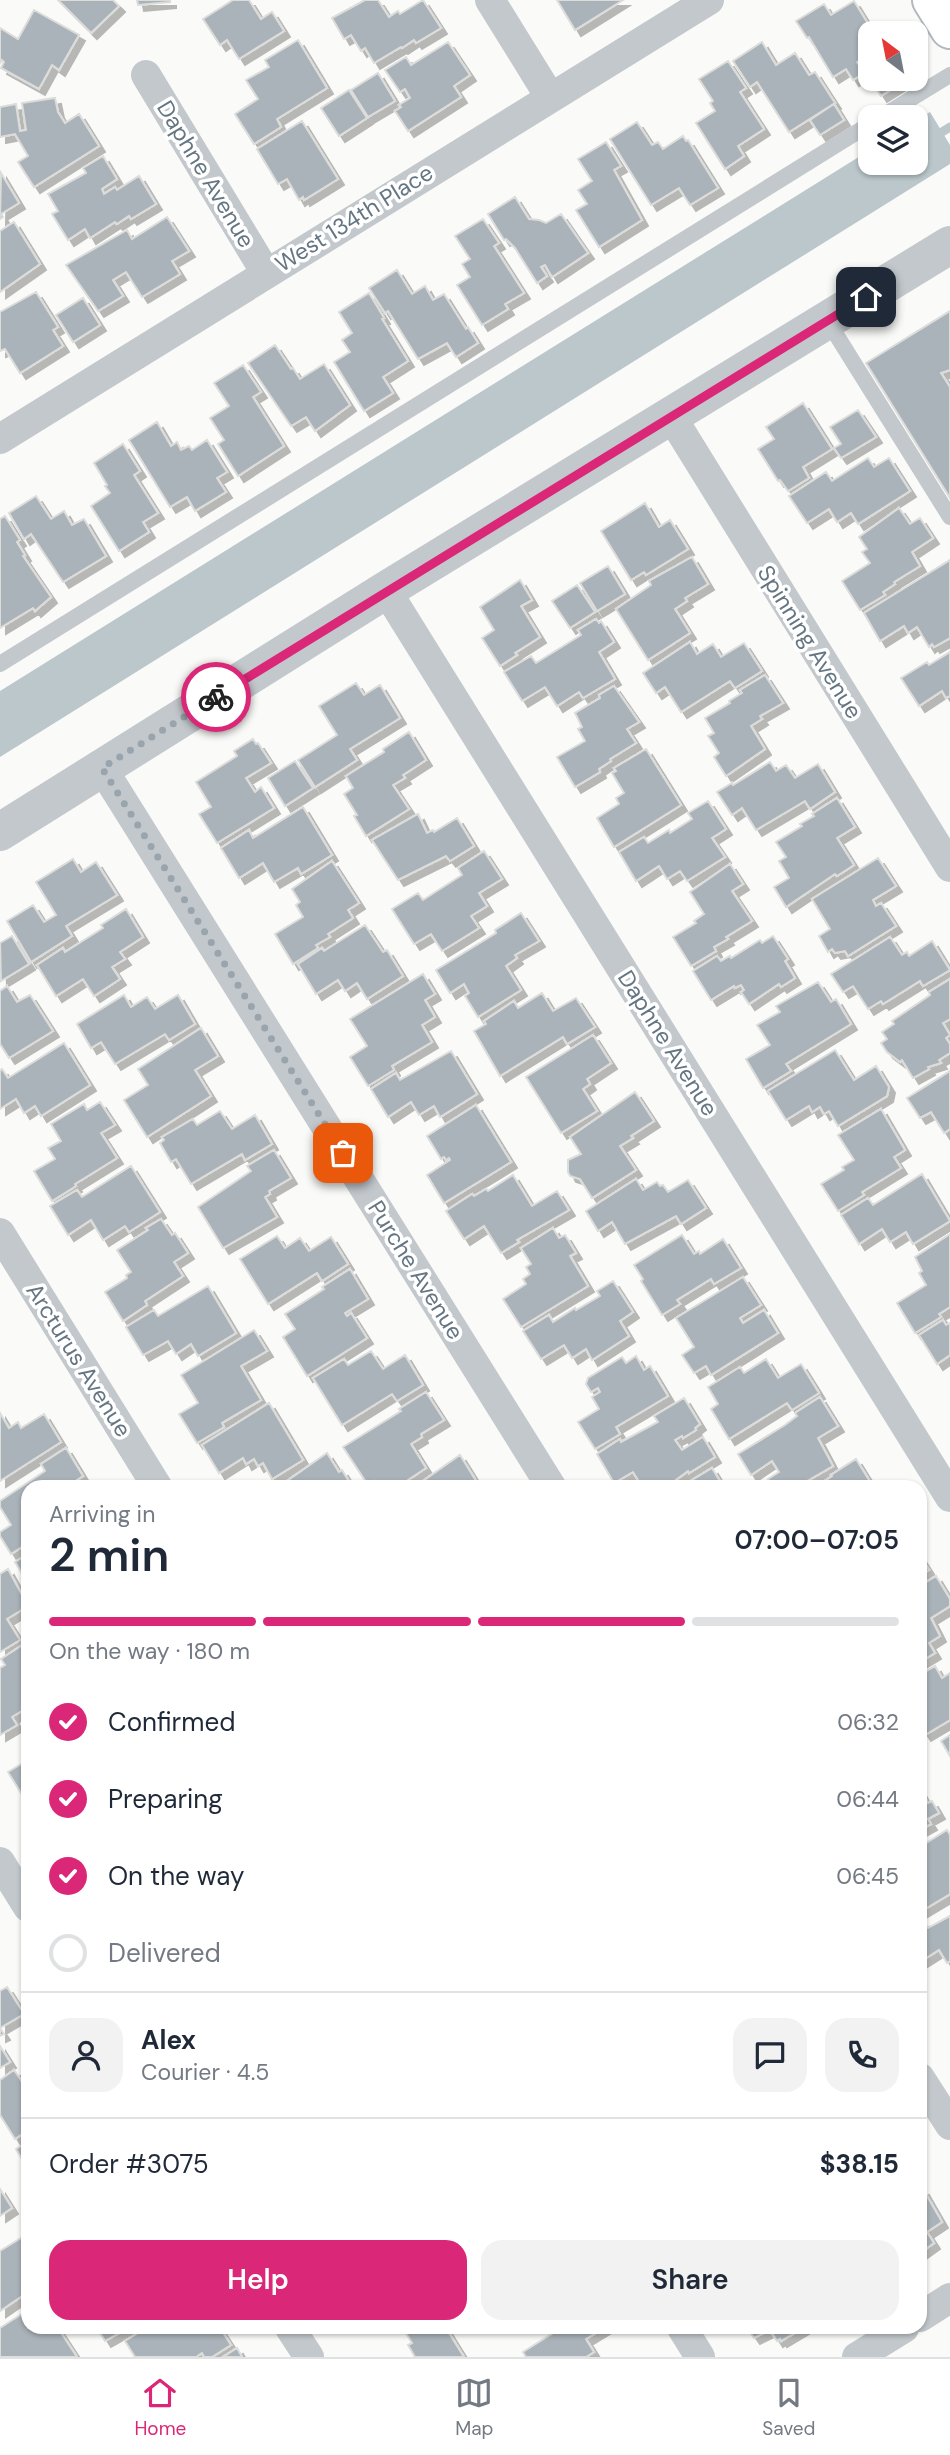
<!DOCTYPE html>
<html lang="en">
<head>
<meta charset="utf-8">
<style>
  body { margin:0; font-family:"DM Sans",sans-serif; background:#f2f2f3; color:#1f2937; height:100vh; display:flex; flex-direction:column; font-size:26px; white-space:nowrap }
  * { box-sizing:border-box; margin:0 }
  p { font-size:23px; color:#747a83 }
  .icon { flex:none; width:38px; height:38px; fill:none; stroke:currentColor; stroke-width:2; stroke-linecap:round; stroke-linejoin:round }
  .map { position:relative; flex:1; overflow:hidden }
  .sheet { position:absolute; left:21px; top:1480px; width:906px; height:854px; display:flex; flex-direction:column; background:#fff; border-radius:21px; box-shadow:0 2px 5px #0004 }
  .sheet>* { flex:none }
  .needle { width:46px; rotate:328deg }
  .buttons { position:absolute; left:858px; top:21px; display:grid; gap:14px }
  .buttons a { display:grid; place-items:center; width:70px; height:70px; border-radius:14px; background:#fff; box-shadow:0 2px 5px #0004; font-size:35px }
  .pin { position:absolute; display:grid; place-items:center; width:60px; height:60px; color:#fff; margin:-30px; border-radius:14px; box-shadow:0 4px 10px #0006 }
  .courier { position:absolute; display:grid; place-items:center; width:70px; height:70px; margin:-35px; border:5px solid #db2777; border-radius:50%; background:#fff; color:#222; box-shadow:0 2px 9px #0007 }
  .headline em { font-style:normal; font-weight:600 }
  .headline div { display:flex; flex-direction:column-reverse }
  .headline { display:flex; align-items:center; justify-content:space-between; height:119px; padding:0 28px }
  h1 { font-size:46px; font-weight:600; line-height:52px }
  .bar { display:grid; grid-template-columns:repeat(4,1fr); gap:10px 7px; align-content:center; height:84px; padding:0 28px }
  .bar i { height:9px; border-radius:5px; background:#e0e1e3 }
  .bar .current { background:#db2777 }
  .bar p { grid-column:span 4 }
  .line { display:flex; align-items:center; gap:18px; padding:0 28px; border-top:2px solid #e0e1e3 }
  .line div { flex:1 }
  .round { display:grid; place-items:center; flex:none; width:74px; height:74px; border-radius:21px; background:#f2f2f3 }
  ol { padding:0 28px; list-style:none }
  li { display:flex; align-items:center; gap:21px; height:77px }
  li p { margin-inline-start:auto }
  li .icon { padding:7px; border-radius:50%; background:#db2777; color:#fff; stroke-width:4 }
  li:last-child { color:#747a83 }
  li i { width:38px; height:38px; border:4px solid #e0e1e3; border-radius:50% }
  .action { display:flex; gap:14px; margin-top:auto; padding:14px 28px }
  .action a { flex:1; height:80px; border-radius:21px; background:#db2777; color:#fff; font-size:28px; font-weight:600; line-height:80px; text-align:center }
  .action a+a { background:#f2f2f3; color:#1f2937 }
  .tabs { display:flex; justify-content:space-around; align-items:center; height:98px; border-top:2px solid #e0e1e3; background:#fff; font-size:19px; color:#747a83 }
  .tabs a { display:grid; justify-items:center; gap:4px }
  .tabs .current { color:#db2777 }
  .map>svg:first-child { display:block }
</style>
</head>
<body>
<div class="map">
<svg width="950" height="2357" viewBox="0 0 950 2357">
  <defs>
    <filter id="shadow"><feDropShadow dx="6" dy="6" stdDeviation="0" flood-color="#0004"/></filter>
  </defs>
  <rect width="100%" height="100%" fill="#fafaf8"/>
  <path fill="#bbc7cb" d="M930 112 950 145V164L0 757V691L870 150V163H915V121Z"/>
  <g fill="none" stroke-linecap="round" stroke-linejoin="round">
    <path stroke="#bbc7cb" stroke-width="9" d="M915 149 950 127"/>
  </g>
  <path fill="#aab3b9" stroke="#dcdcda" stroke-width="2" filter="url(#shadow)" d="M58 0H113L119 6 91 33Z
    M137 0H170V2L138 5Z
    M233 0H249L261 19 272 12 284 31 239 59 227 40 220 45 203 19Z
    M365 0H378L389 17 398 11 400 14 423 0 441 28 416 43 414 40 402 48 401 47 374 63 365 48 361 51 351 35 344 39 332 18Z
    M557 0H623L575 30Z
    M854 1 870 27 872 26 877 33H870V48L865 51 868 56 857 62 864 73 853 80 846 69 833 77 809 37 807 38 796 21 824 4 831 15Z
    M34 10 79 35 59 70 52 65 39 89 1 68 4 62 2 60 0 63V28L18 39Z
    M298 40 327 88 277 119 281 127 254 144 235 114 258 99 246 80 269 67 265 60Z
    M448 42 470 75 454 86 461 97 408 131 395 111 401 107 399 105 410 98 405 89 400 92 385 70 406 57 411 65Z
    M762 42 776 65 795 53 809 75 815 72 835 103 789 132 757 82 750 87 733 61Z
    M728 61 746 88 740 92 764 129 738 146 744 156 725 169 696 123 715 111 710 103 713 101 699 79Z
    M378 73 395 101 368 117 351 90Z
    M870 79H908L881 96Z
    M349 90 367 118 339 136 321 108Z
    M55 98 58 112 65 123 79 114 99 146 34 187 18 162 28 156 15 134 0 137V107L16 104 20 131 26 130 22 103Z
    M834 104 844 120 820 135 810 120Z
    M302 121 338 179 304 200 303 197 299 200 287 179 278 184 257 149Z
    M637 122 652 145 658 142 663 149 683 136 686 141 688 140 718 188 690 205 679 188 651 205 610 139Z
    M606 142 621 166 614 170 642 220 599 247 576 210 587 204 578 190 592 181 578 159Z
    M103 156 117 179 102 189 104 194 115 187 117 190 139 176 156 204 131 219 129 216 117 224 115 222 90 238 85 229 68 240 52 214 58 211 48 194 86 173 83 168Z
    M1 173 19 203 1 214 3 217 0 219Z
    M515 197 529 219 539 220 546 223 561 214 588 253 552 277 545 265 541 267 547 276 537 283 515 248 506 239 504 240 488 214Z
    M167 217 189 251 172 261 180 274 142 297 126 272 113 280 123 296 98 311 66 265 127 230 132 239Z
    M483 219 499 243 494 246 524 293 505 304 508 309 482 325 457 285 470 277 462 264 470 259 455 236Z
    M14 222 40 264 0 292V231Z
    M397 270 412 294 425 286 433 300 444 294 466 329 468 327 478 343 456 357 447 343 418 359 388 311 385 313 369 288Z
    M36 292 58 327 53 330 63 346 20 373 5 349 0 351V312Z
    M369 293 384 318 382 319 408 361 383 377 393 393 364 411 334 362 350 352 342 340 352 333 339 312Z
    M83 298 100 325 73 342 56 315Z
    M950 311V370L941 373 950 387V498L866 363Z
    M275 345 291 369 293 368 300 379 324 364 350 405 315 431 306 417 291 426 248 363Z
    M243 365 261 392 253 397 284 446 238 476 218 444 224 440 210 418 229 406 214 383Z
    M803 403 832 449 803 467 809 478 788 491 780 480 778 481 758 449 774 439 766 427Z
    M858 410 876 437 841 458 834 448 841 444 830 427Z
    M157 422 171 446 177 442 181 450 189 446 192 450 207 440 227 472 217 478 226 492 195 511 187 497 170 507 129 440Z
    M123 444 140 471 134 475 158 513 143 522 149 532 119 551 91 506 110 493 105 486 107 485 94 463Z
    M868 458 874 467 889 458 910 491 858 524 851 513 837 522 829 509 807 523 789 496 826 472 832 481Z
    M36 496 51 519 64 511 72 525 84 519 106 556 63 582 31 534 24 539 9 513Z
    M645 503 659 527 670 520 688 549 646 575 644 572 631 580 601 531Z
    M899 508 910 524 920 518 933 538 912 552 920 566 894 582 895 584 883 592 885 595 860 610 842 581 870 563 862 552 867 549 859 537Z
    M5 516 20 540 17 542 25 555 23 556 51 597 35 611 33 608 0 628V519Z
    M692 557 708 584 685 598 687 601 675 609 690 633 648 660 616 609 651 585 649 581Z
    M950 560V638L934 647 932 644 929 647 917 627 908 633 904 626 880 641 864 613Z
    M608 566 625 594 597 611 580 583Z
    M520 580 532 600 521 606 540 637 515 653 517 655 500 666 482 638 494 630 480 607Z
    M577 585 595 612 570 628 552 601Z
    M596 619 599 623 601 621 614 642 599 652 615 679 583 698 579 692 557 706 545 687 522 701 504 672 531 656 536 663 581 635 578 630Z
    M690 642 697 654 713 644 721 657 744 643 762 671 735 688 730 681 681 712 665 687 656 693 643 673Z
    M950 652V696L946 698 942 691 919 706 901 678 927 662 929 665Z
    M765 675 783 703 760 716 762 719 751 726 765 749 726 776 714 757 719 753 708 736 714 733 705 718 730 703 729 701 742 693 740 690Z
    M356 683 364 695 380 685 400 718 350 749 357 760 315 787 298 760 337 735 319 706Z
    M614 686 639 722 627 729 636 743 610 759 611 761 599 769 600 772 575 787 557 757 585 741 578 729 582 727 575 713 600 698 599 695Z
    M409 732 426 760 403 775 405 778 393 785 409 809 366 836 354 816 357 815 344 794 353 788 346 776 384 752 383 749Z
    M253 739 256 744 258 743 271 763 246 778 255 792 261 787 274 808 217 843 199 814 211 807 196 782 237 756 234 751Z
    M646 749 681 805 614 847 597 818 619 804 616 798 624 793 612 773 616 771 614 768Z
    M295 761 313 788 285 806 268 778Z
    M770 762 776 771 786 765 795 778 818 764 835 792 810 809 805 801 756 830 742 808 732 815 717 792 732 783 733 785Z
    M837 798 855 827 837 838 854 865 837 876 835 874 786 907 774 887 789 878 779 861 786 857 776 842 802 826 800 824 814 816 812 814Z
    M708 801 726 829 712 838 725 857 687 881 680 871 667 879 659 866 636 881 619 852 644 837 648 843 669 830 670 833 692 819 688 813Z
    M303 807 332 855 301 874 298 868 274 882 263 863 239 878 221 848 249 830 253 838Z
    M418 814 427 833 433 830 434 832 457 818 474 846 450 861 446 856 398 880 372 840Z
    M484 851 502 879 479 893 487 906 471 916 479 928 442 951 431 934 414 944 392 909 418 893 423 900 462 875 458 868Z
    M878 858 896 886 873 900 876 906 881 903 896 926 848 956 845 951 835 953 832 949 828 952 819 936 830 929 812 899Z
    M73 859 81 872 96 862 117 895 66 926 72 936 31 962 7 921 33 905 44 922 56 915 36 882Z
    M332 861 359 903 348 910 353 918 328 934 330 937 316 945 318 948 293 964 275 934 303 917 296 905 300 902 292 889Z
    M730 864 743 884 732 891 752 921 726 937 728 939 714 947 716 951 691 966 673 937 696 923 694 921 704 914 690 892Z
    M126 909 143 937 120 952 125 959 112 967 120 979 94 996 83 979 56 996 37 965 63 948 65 952 103 928 101 925Z
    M521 913 539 941 515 955 517 958 506 966 521 990 478 1017 465 996 469 993 464 984 450 993 436 970 496 933 495 930Z
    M365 925 383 952 387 950 403 976 367 999 357 983 345 991 338 980 316 994 298 964 322 948 324 951Z
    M12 936 29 964 1 981 0 943Z
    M773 936 788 959 785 961 795 978 781 987 779 984 749 1004 741 992 744 990 741 985 735 988 734 986 711 1000 693 971 717 956 721 961 730 956 731 958 760 940 762 943Z
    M890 937 902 955 907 952 909 956 932 941 950 970 923 986 920 981 883 1004 881 1001 868 1009 853 986 843 992 831 974Z
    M423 974 435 994 425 1000 435 1017 422 1025 432 1042 392 1066 394 1070 368 1086 350 1057 367 1046 350 1019Z
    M950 979V1019L943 1023 950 1035 946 1038 950 1044V1053L939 1060 941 1063 928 1067 929 1069 913 1078 902 1060 900 1062 887 1052 881 1043 887 1039 882 1032 894 1024 892 1021 930 995 929 992Z
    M818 982 831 1002 836 999 851 1024 786 1064 791 1071 763 1088 746 1059 770 1045 757 1025 780 1012 776 1006Z
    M7 986 17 1002 30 995 53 1031 9 1058 0 1044V991Z
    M542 993 553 1011 576 998 595 1027 567 1044 563 1037 500 1076 474 1031 486 1024 484 1021 514 1001 518 1008Z
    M124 995 131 1007 147 997 155 1009 178 995 195 1024 169 1040 165 1034 115 1064 101 1042 91 1048 77 1024Z
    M201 1028 218 1056 195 1070 211 1096 147 1137 124 1100 148 1085 138 1069Z
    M593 1035 611 1063 587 1079 590 1084 583 1089 597 1111 561 1133 526 1077Z
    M64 1043 90 1085 41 1116 35 1106 24 1113 16 1099 0 1109V1071L2 1069 8 1078Z
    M835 1050 854 1080 876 1066 889 1087 887 1096 838 1126 829 1111 824 1114 820 1107 812 1112 809 1106 786 1120 768 1091Z
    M451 1051 477 1094 440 1117 434 1106 419 1115 411 1102 388 1117 371 1089 396 1073 400 1080Z
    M950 1071V1129L944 1133 931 1112 920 1118 907 1098Z
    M635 1092 654 1121 631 1136 633 1138 620 1146 636 1170 592 1198 580 1179 570 1176 568 1172V1160L581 1154 570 1137Z
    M100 1102 115 1125 101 1133 117 1158 75 1184 76 1186 52 1201 34 1171 55 1159 48 1148 61 1141 51 1124 84 1104 87 1110Z
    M476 1105 511 1162 444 1203 427 1175 450 1160 449 1158 446 1160 444 1157 441 1159 427 1136Z
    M881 1109 905 1150 894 1157 901 1168 862 1192 864 1195 838 1211 821 1184 844 1170 842 1167 854 1160 838 1135Z
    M220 1111 232 1129 255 1115 272 1144 245 1160 242 1154 191 1184 176 1159 171 1162 160 1143 164 1140 162 1137 193 1119 197 1125Z
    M274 1150 291 1178 269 1191 270 1194 265 1197 277 1217 223 1248 198 1207 251 1171 247 1166Z
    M131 1166 160 1212 129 1232 125 1226 103 1240 91 1220 68 1235 50 1206 77 1190 82 1197Z
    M922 1174 950 1221 913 1244 906 1232 890 1242 882 1229 859 1244 841 1215 868 1198 873 1205Z
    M513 1175 532 1206 557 1191 569 1210 517 1240 519 1242 501 1253 484 1226 464 1239 446 1211 472 1194 474 1196 486 1189 488 1191Z
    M636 1179 643 1190 657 1182 660 1186 663 1185 668 1192 688 1180 706 1208 681 1224 676 1216 625 1244 612 1222 598 1231 586 1211Z
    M161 1219 172 1235 175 1233 188 1253 174 1262 183 1276 145 1301 147 1305 123 1321 105 1292 127 1278 126 1275 131 1272 117 1250 148 1230 146 1228Z
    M553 1228 559 1238 565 1235 576 1253 570 1256 588 1286 521 1327 503 1299 526 1284 523 1279 530 1274 526 1267 531 1264 521 1248Z
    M950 1234V1307L939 1314 941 1317 915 1333 897 1303 926 1285 919 1273 922 1271 915 1257Z
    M682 1235 694 1254 699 1251 700 1254 723 1239 741 1268 714 1284 711 1279 677 1300 680 1304 662 1315 641 1281 643 1279 634 1265Z
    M277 1236 285 1248 300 1238 309 1251 331 1237 348 1264 322 1281 317 1273 268 1304 240 1259Z
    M350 1269 368 1299 345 1313 347 1316 351 1313 367 1338 307 1376 283 1337 295 1329 285 1314 324 1289 322 1287Z
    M743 1277 761 1305 740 1318 743 1323 764 1310 778 1333 711 1375 706 1366 694 1373 682 1355 694 1347 676 1318Z
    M613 1281 633 1312 620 1321 629 1336 592 1360 586 1349 572 1358 564 1345 541 1359 523 1331 549 1315 553 1322 575 1308 576 1310 600 1296 597 1291Z
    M208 1286 236 1333 198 1356 191 1344 176 1354 168 1341 143 1355 126 1327 154 1310 158 1316Z
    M943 1320 946 1325 950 1323V1355L937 1364 919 1335Z
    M254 1330 267 1351 241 1366 261 1400 222 1423 224 1427 197 1443 179 1414 198 1403 181 1375Z
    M371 1351 383 1369 405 1355 423 1385 397 1401 392 1394 342 1425 313 1378 344 1359 348 1365Z
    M636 1356 644 1370 650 1366 668 1396 616 1427 620 1434 595 1449 578 1422 599 1409 592 1397 600 1392 598 1388 591 1392 586 1384 588 1378 622 1357 626 1363Z
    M766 1359 778 1378 801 1364 819 1393 792 1410 787 1403 729 1439 711 1409 718 1404 708 1387 740 1367 744 1373Z
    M426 1392 444 1420 421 1434 422 1437 411 1444 426 1468 396 1488H378L374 1481 368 1485 343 1447 401 1411 399 1409Z
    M820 1397 838 1426 818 1438 833 1466 795 1488H774L768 1479 779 1472 772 1461 751 1475 738 1454 785 1425 797 1416 795 1413Z
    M684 1398 700 1424 695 1428 696 1430 683 1438 682 1436 675 1440 682 1450 703 1437 715 1457 689 1473 688 1471 665 1488H643L633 1472 614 1483 597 1454 620 1439 621 1442 658 1422 654 1416Z
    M269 1403 303 1460 272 1479 263 1463 258 1466 254 1459 246 1464 243 1458 219 1473 202 1445Z
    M0 1413 9 1428 18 1422 21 1428 44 1414 61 1442 0 1481Z
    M66 1448 83 1476 65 1488H28V1543L11 1554 0 1536V1532L11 1525 0 1507V1501L45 1471 41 1464Z
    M327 1453 339 1472 342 1470 350 1483 347 1485 348 1488H277Z
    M460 1455 478 1484 472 1488H413Z
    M856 1459 874 1488H814L832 1476 831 1475Z
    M712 1468 724 1488H679Z
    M28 1554V1583L15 1562Z
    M920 1556 929 1570 920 1575Z
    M8 1569 28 1606 7 1619 20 1640 0 1652V1574Z
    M936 1576 950 1599V1606L931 1618 940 1636 929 1643 935 1653 920 1662V1586Z
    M24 1644 26 1647 28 1646V1707L12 1717 17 1725 0 1735V1668L5 1665 1 1659Z
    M935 1666 942 1678 950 1673V1720L925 1735 920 1727V1675Z
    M950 1735V1756L941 1741Z
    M28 1760V1800L26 1801 8 1772Z
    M920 1790 928 1803 932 1801 939 1813 928 1819 931 1824 920 1830Z
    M947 1830 950 1835V1894L920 1912V1847Z
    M950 1916V1961L947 1963 939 1950 920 1962V1922L923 1921 928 1928Z
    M7 1987 24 2014 0 2028 4 2034 0 2036V1991Z
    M0 2046 10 2062 0 2068Z
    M14 2070 23 2083 27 2080 28 2082V2130L15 2139 0 2115V2080Z
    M28 2142V2169L16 2149Z
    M0 2189 12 2208 0 2216Z
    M923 2189 942 2222 927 2232 934 2243 920 2253V2191Z
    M26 2235 28 2239V2258L26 2260 28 2263V2292L0 2311V2251Z
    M28 2310V2328H58L77 2357H0V2328Z
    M97 2328H128L105 2341Z
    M146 2328H187L190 2332 198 2328H220L231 2345 212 2357H204L202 2353 196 2357H135L125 2341Z
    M408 2328H446L464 2357H415L408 2345 412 2343 404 2330Z
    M557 2328H604L586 2339 594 2352 586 2357H526L523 2352 553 2333 551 2331Z
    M747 2328H803L781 2341 780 2339 777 2341 770 2330 754 2338Z
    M237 2348 242 2357H223Z"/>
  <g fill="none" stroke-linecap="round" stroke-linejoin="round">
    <defs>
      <path id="secondary" d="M932 0 950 29"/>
    </defs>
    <use href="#secondary" stroke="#b3babf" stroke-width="42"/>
    <path stroke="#c3c8cc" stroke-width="16" d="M881 117 950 75
      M827 320 950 517
      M0 664 870 124"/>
    <path stroke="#c3c8cc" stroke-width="30" d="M490 0 550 97
      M146 75 266 273
      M671 416 950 867
      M0 439 709 0
      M386 590 950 1497
      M102 768 552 1488
      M0 1233 158 1488
      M0 1862 28 1907
      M920 2078 950 2125
      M920 2317 950 2298
      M290 2328 309 2357
      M682 2328 700 2357
      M857 2357 904 2328"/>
    <path stroke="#c3c8cc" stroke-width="38" d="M0 832 386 590 950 245"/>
    <use href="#secondary" stroke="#fff" stroke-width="38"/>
  </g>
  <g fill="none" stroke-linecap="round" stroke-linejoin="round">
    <path stroke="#99a4ac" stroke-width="7" stroke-dasharray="0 12.6" d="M216 697 102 768 343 1153"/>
    <path stroke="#db2777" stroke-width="9" d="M216 697 866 297"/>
  </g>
  <g text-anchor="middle" stroke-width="7" stroke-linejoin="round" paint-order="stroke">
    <g font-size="23" fill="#657683" stroke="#fff">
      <text transform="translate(206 174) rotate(59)" y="8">Daphne Avenue</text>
      <text transform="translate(354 218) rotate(-32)" y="8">West 134th Place</text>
      <text transform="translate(810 642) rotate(58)" y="8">Spinning Avenue</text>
      <text transform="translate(668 1043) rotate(58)" y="8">Daphne Avenue</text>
      <text transform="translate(416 1270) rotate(58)" y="8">Purche Avenue</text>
      <text transform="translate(79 1360) rotate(58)" y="8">Arcturus Avenue</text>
    </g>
  </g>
</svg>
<div class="buttons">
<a><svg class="needle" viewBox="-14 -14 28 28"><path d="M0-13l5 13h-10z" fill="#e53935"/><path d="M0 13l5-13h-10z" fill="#747a83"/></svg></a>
<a><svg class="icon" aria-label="layers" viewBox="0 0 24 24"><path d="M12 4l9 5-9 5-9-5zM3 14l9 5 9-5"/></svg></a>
</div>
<div class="pin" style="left:343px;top:1153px;background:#ea580c"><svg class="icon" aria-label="bag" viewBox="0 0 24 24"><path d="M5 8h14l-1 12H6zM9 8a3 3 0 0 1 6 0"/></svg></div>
<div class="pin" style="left:866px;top:297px;background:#1f2937"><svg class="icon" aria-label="home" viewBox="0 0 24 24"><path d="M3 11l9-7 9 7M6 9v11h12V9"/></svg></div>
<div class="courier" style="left:216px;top:697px"><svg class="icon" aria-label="bike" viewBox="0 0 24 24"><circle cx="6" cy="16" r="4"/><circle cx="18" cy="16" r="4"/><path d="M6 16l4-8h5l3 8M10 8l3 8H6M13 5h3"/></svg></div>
<section class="sheet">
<div class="headline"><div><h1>2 min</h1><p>Arriving in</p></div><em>07:00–07:05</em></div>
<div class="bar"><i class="current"></i><i class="current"></i><i class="current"></i><i></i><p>On the way · 180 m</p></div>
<ol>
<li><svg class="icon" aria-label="check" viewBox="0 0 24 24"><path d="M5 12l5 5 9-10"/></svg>Confirmed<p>06:32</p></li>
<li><svg class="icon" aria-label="check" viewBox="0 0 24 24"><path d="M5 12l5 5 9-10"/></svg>Preparing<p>06:44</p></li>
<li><svg class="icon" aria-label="check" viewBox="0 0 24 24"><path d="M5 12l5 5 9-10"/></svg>On the way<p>06:45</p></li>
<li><i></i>Delivered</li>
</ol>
<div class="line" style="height:126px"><a class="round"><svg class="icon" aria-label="person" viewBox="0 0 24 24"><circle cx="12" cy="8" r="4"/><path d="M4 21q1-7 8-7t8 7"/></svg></a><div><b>Alex</b><p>Courier · 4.5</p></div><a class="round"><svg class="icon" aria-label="chat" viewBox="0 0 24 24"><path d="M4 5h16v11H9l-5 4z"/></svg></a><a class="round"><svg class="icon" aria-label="phone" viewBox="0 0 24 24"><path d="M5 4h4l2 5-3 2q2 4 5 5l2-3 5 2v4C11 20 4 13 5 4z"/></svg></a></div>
<div class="line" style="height:91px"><div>Order #3075</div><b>$38.15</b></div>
<div class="action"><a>Help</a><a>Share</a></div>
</section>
</div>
<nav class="tabs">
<a class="current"><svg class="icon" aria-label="home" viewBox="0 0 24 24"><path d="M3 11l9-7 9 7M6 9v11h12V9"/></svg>Home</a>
<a><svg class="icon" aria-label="map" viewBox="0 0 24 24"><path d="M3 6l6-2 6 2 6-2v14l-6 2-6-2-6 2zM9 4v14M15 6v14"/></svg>Map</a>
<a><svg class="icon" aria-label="saved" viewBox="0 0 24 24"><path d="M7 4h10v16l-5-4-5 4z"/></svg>Saved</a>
</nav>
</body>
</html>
